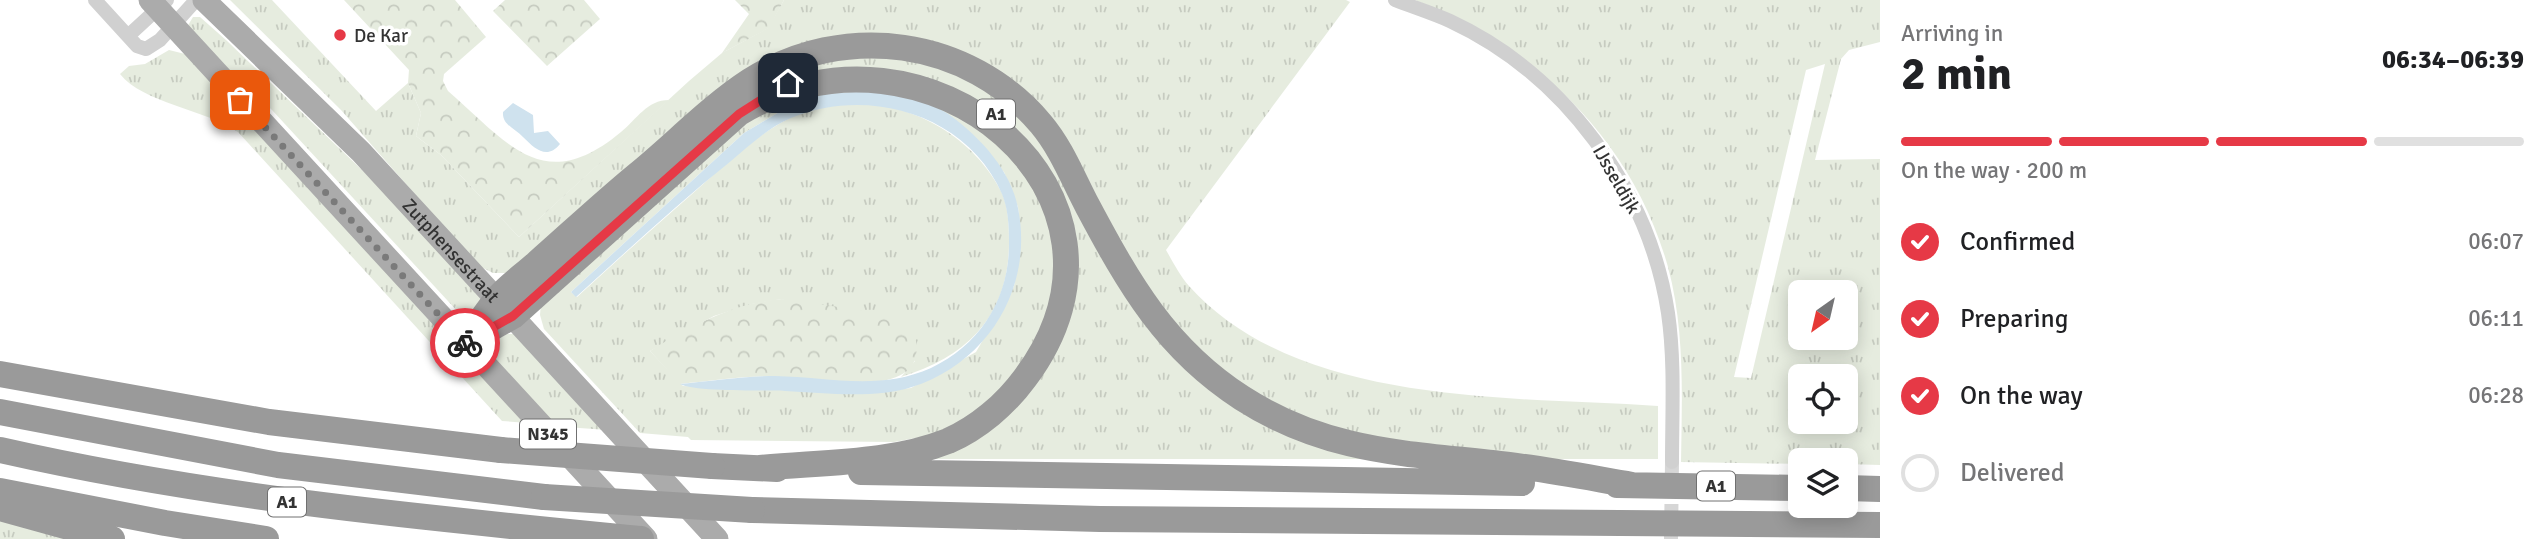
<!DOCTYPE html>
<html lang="en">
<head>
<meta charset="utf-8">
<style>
  body { margin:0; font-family:Signika,sans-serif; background:#f6f6f6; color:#202124; height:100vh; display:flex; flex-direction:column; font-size:26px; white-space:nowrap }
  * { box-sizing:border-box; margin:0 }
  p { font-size:23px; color:#757577 }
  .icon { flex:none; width:38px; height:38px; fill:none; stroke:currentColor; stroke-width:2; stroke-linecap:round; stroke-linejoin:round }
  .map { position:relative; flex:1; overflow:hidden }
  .drawer { display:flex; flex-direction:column; background:#fff; width:665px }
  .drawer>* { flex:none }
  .needle { width:46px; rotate:214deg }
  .fabs { position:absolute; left:1788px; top:280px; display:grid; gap:14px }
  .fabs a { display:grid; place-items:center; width:70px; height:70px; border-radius:10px; background:#fff; box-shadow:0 4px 18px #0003; font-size:35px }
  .pin { position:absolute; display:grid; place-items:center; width:60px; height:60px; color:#fff; margin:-30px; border-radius:14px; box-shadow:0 4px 10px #0006 }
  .courier { position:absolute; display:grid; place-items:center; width:70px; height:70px; margin:-35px; border:5px solid #e63946; border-radius:50%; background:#fff; color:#222; box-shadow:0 2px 9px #0007 }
  .overview em { font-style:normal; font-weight:700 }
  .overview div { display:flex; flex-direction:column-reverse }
  .overview { display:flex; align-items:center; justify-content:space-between; height:119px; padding:0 21px }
  h1 { font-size:46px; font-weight:700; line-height:52px }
  .bar { display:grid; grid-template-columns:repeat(4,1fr); gap:10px 7px; align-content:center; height:84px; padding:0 21px }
  .bar i { height:9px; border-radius:5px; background:#e0e0e0 }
  .bar .active { background:#e63946 }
  .bar p { grid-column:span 4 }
  ol { padding:0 21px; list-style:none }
  li { display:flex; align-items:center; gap:21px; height:77px }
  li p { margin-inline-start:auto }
  li .icon { padding:7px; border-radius:50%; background:#e63946; color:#fff; stroke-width:4 }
  li:last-child { color:#757577 }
  li i { width:38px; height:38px; border:4px solid #e0e0e0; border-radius:50% }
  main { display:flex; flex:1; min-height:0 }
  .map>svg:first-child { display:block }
</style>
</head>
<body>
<main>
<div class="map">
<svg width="1880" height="539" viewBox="0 0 1880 539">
  <defs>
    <pattern id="grass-tufts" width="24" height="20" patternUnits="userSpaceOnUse" patternTransform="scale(1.75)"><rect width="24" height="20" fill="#e6ecdf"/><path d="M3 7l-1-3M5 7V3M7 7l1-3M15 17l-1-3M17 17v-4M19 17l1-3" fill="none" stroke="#c6cbc0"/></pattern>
    <pattern id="forest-crowns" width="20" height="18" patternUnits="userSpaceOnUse" patternTransform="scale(1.75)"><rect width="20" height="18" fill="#e6ecdf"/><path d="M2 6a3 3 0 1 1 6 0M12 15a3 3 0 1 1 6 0" fill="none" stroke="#c6cbc0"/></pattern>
  </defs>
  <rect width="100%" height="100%" fill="#fff"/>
  <path fill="url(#grass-tufts)" fill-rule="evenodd" d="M230 0H272L376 111 408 83 421 113 416 136 441 155 519 237 689 81 722 53 768 28 784 0H1346L1350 2 1166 250C1173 262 1180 276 1189 286 1298 407 1509 396 1658 406V459H924L921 437 894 442 691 440 688 437 640 433 544 329 540 315 541 303 509 273H493L477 265 341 110ZM906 96 1004 172 1018 207 1021 239 1014 286 976 352 911 388 875 392 683 386 650 351 714 316 752 304 782 299 915 361 901 377C969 356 1010 314 1009 240 1009 225 1008 206 1002 193 965 118 864 79 788 119 753 137 721 168 692 194 653 228 615 262 577 297L571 292 744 133 786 108Z
    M1415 0H1880V42L1849 50 1841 59 1815 160 1880 159V465L1846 464V460H1801V464L1681 462C1682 396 1685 330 1668 267 1632 138 1535 48 1415 0ZM1825 64 1751 378 1734 377 1806 70ZM1801 292H1846V338H1801ZM1801 376H1846V422H1801Z
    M193 17H200L226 40 385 192 482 297 472 315 459 313 272 110 214 57 187 27Z
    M169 50 185 54 528 423 502 421 238 132C204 109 143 103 120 74L129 66 145 64Z
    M507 334H514L607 430 552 426 491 356 496 339Z
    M0 520 77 539H0Z"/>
  <path fill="url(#forest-crowns)" d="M344 0H455L486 37 444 74 443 81 448 91C508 143 543 197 621 132 637 119 647 100 669 100L519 237 441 155 416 136 421 113 408 83 409 70Z
    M505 0H584L600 19 547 66 493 11Z
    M735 0H784L769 28 722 53 749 14Z
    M782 299 903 316C912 329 919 339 916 355 910 399 808 378 777 377 746 375 712 381 680 384L650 351C691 326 733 303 782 299Z"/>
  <path fill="#cfe2ee" d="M865 91C893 95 927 98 951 116 981 138 1011 171 1018 208 1034 287 988 363 912 387 875 399 825 393 785 391 766 390 693 392 680 384 711 381 744 376 775 376 828 377 880 391 931 368 982 344 1010 296 1009 241 1009 226 1008 208 1002 194 967 114 868 86 791 118 769 127 749 146 731 161 677 204 627 251 576 297L571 292 744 133 786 108 824 94Z
    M513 103 533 115 534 133 548 131 560 144C547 160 535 149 523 137 515 128 502 125 503 112Z"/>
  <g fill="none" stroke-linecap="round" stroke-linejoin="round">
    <path stroke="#d6d6d6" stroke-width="14" stroke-dasharray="14 7" stroke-linecap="butt" d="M1671 539 1672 462"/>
    <path stroke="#d0d0d0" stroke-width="14" d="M95 0 137 46 146 49 160 40 196 0
      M1395 0C1413 7 1432 13 1450 21 1564 74 1649 189 1668 313 1675 361 1672 413 1672 462
      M128 36 167 0"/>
    <g stroke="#ababab" stroke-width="23">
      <path d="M150 0 646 539"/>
      <path id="s1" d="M204 0 361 152 717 539"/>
    </g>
    <path stroke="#9a9a9a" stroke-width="26" d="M472 339 513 316 739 113C927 0 1162 195 1025 378 1006 404 978 428 948 441 890 464 822 462 760 468
      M465 343C475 329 484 315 495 301 506 287 524 275 538 262 571 233 603 203 637 175 674 145 710 107 750 81 843 21 969 38 1041 124 1062 149 1073 179 1088 207 1129 284 1166 349 1242 398 1329 454 1411 453 1509 465 1550 470 1591 478 1632 485
      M0 374 269 422 501 450
      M0 412 278 465 544 497
      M0 450C211 498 426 518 641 539
      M712 466 777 469
      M861 472 1522 483
      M1617 485 1801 488
      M1846 488 1880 489
      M0 491 165 523 266 539
      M0 508 112 539
      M752 510 1100 519 1880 525"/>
    <path stroke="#9a9a9a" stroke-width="26" d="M501 450 712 466
      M544 497 752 510"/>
  </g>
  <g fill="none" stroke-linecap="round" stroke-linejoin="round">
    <path stroke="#7a7a7a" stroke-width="7" stroke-dasharray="0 12.6" d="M240 100 465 343"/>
    <path stroke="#e63946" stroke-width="9" d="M465 343 513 316 739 114 788 83"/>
  </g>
  <circle fill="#e63946" stroke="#fff" stroke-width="2.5" cx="340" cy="35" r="7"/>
  <g text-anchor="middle" stroke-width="7" stroke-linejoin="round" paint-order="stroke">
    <g fill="#fff" stroke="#707070" stroke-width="2">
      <rect x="977" y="99.5" width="38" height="29" rx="5"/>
      <rect x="520" y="419.5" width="56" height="29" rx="5"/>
      <rect x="1697" y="471.5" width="38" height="29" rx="5"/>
      <rect x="268" y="487.5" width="38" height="29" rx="5"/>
    </g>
    <g font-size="18" font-weight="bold" fill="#333">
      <text x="996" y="120">A1</text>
      <text x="548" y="440">N345</text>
      <text x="1716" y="492">A1</text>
      <text x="287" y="508">A1</text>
    </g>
    <g font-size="19" fill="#333" stroke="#fff" text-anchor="start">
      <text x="354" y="42">De Kar</text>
    </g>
    <g font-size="19" fill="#333" stroke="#fff">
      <text transform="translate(1617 179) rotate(60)" y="7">IJsseldijk</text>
      <text dy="7" stroke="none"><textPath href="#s1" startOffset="352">Zutphensestraat</textPath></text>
    </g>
  </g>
</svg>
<div class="fabs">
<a><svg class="needle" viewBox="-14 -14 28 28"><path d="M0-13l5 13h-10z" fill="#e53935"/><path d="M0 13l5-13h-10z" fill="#757577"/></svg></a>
<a><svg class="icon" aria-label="locate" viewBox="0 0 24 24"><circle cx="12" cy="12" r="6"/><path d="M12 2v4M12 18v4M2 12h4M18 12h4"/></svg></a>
<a><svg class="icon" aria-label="layers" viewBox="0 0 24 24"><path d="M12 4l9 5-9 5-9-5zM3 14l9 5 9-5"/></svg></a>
</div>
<div class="pin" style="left:240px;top:100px;background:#ea580c"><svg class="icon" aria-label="bag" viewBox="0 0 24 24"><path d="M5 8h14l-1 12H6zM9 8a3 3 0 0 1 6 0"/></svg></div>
<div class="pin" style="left:788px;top:83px;background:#1f2937"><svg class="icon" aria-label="home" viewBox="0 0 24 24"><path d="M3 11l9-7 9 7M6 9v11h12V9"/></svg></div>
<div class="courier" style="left:465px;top:343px"><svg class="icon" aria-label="bike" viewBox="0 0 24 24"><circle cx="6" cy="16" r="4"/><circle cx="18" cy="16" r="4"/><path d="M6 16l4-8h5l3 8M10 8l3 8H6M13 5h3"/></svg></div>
</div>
<section class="drawer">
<div class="overview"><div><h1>2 min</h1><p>Arriving in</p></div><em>06:34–06:39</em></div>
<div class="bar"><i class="active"></i><i class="active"></i><i class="active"></i><i></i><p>On the way · 200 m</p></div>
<ol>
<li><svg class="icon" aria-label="check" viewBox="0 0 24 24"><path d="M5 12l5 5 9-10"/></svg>Confirmed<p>06:07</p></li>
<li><svg class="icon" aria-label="check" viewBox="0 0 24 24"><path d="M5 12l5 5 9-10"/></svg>Preparing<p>06:11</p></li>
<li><svg class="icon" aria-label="check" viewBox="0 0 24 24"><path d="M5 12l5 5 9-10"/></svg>On the way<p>06:28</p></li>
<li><i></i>Delivered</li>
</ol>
</section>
</main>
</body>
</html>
